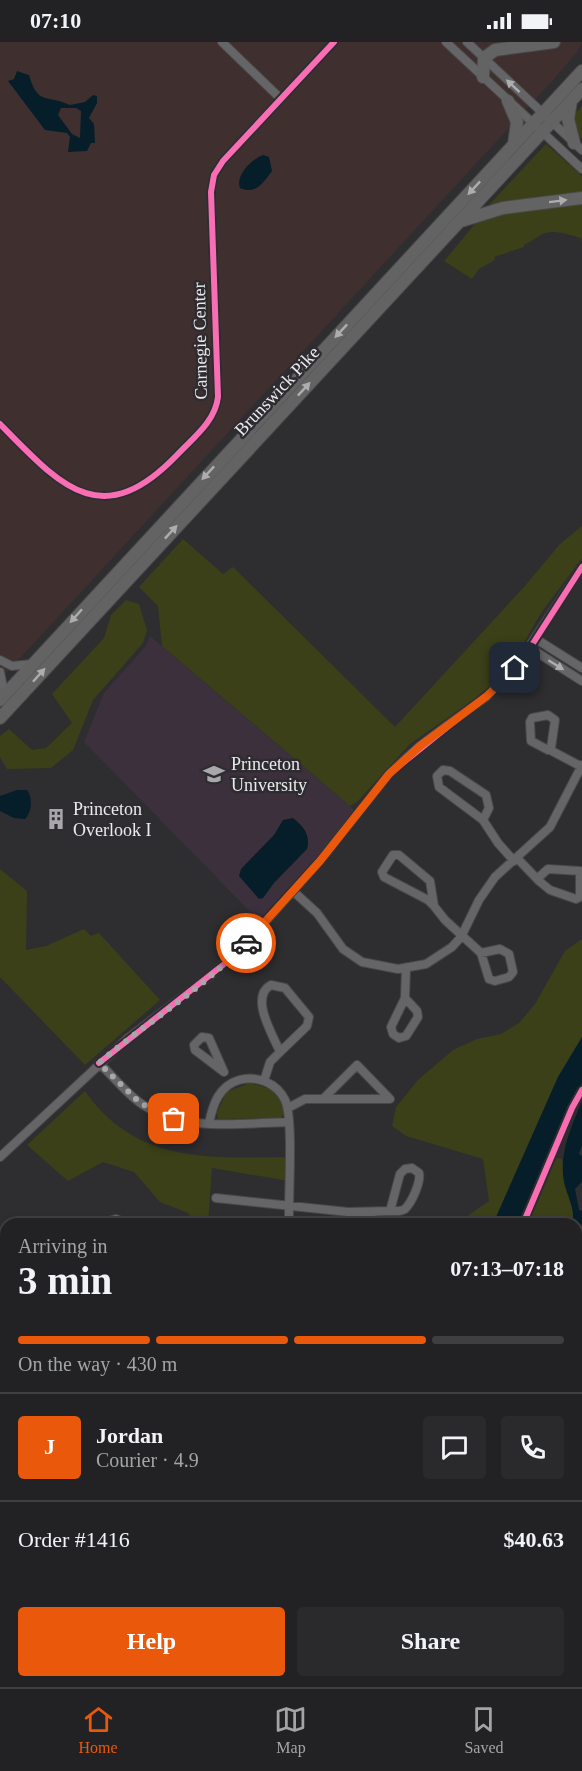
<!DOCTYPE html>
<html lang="en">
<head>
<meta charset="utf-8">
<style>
  body { margin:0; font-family:Georgia,serif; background:#2a2a2c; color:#f1f3f6; height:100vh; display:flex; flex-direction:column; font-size:22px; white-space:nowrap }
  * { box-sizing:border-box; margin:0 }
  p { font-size:20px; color:#a2a4a6 }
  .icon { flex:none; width:33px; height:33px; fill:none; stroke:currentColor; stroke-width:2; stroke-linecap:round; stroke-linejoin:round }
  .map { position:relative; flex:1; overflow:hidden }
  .details { position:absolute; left:0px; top:1176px; width:582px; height:470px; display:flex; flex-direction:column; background:#222224; border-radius:18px 18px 0 0; box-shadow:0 3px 9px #0003,0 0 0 2px #3f3f41 }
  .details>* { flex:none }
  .pin { position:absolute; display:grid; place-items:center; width:51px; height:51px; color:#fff; margin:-26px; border-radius:12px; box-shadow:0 3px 9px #0006 }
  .courier { position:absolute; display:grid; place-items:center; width:60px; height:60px; margin:-30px; border:4px solid #ea580c; border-radius:50%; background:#fff; color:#222; box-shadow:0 2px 8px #0007 }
  .summary em { font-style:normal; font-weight:700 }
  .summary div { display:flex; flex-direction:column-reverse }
  .summary { display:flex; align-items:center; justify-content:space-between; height:102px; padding:0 18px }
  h1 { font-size:39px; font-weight:700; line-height:45px }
  .bar { display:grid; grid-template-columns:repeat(4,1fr); gap:9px 6px; align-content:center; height:72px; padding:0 18px }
  .bar i { height:8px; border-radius:4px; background:#3f3f41 }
  .bar .on { background:#ea580c }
  .bar p { grid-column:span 4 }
  .line { display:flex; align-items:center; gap:15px; padding:0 18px; border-top:2px solid #3f3f41 }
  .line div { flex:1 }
  .round { display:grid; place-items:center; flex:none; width:63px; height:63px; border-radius:6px; background:#2a2a2c }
  .primary-button { display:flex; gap:12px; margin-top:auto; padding:12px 18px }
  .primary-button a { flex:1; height:69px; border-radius:6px; background:#ea580c; color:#fff; font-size:24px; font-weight:700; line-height:69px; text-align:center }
  .primary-button a+a { background:#2a2a2c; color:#f1f3f6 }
  .status { display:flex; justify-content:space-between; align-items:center; height:42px; padding:0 30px; background:#222224; direction:ltr }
  .status svg { height:16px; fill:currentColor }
  .dock { display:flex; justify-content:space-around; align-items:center; height:84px; border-top:2px solid #3f3f41; background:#222224; font-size:16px; color:#a2a4a6 }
  .dock a { display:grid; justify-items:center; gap:3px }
  .dock .on { color:#ea580c }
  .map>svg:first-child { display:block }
</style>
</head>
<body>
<div class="status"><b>07:10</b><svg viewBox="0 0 49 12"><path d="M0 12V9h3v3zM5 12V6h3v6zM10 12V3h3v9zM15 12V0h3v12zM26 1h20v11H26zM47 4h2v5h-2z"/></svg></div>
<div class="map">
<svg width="582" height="1645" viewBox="0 0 582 1645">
  <rect width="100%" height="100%" fill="#2e2d30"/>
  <path fill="#402f2f" d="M0 0H582L577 10 554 37 0 638Z"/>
  <path fill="#3b303c" d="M150 594 358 771 263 883 84 700 104 651 146 604Z
    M582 1210V1590L578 1596 576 1213Z
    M0 1244 6 1250V1558L0 1555Z"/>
  <path fill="#3c4018" d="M582 64V97L576 92 571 76Z
    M546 102 582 134V151L487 165Z
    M582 160V201L581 196C569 193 553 186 541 193 535 196 531 200 524 203V205L494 215 495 218 479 227 472 237 444 219 475 182 492 172Z
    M582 484V516L541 571 510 625 483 651 410 702 357 760 350 764 162 604 158 564 139 545 183 497 223 532 233 525 395 685 524 545 560 502Z
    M126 558 139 562 147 588 143 601 93 658 73 708 51 726 7 727 0 715V694L9 687 32 708 46 706 72 681 52 652 104 596 111 573Z
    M0 827 27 849 26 908 46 904 84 887 91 894 99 891 160 958 85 1023 0 935Z
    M582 897V995L558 1035 493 1182H456L489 1159 483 1117 406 1094 392 1084 396 1065 418 1038 453 1008 477 997 501 992 519 981 535 962 565 909Z
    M250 1041 275 1048 283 1062 284 1071 281 1076 218 1077 217 1070 227 1050Z
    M85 1049C136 1122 209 1116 289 1115V1139L212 1126 208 1182H195L188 1171 160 1160 134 1130 103 1120 68 1139 27 1103Z
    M548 1114 562 1117C563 1138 578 1163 572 1182H519Z
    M582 1240V1516L576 1525V1243Z
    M6 1312V1340L0 1347V1319Z
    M0 1567 6 1570V1594L0 1591Z
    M95 1640H144L155 1645H106Z
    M165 1640H292L290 1645H176Z
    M324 1640H394L390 1645H321Z
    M419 1640H497L501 1645H416Z"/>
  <path fill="#061e2a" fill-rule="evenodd" d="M17 29 29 33C38 64 46 52 70 63L85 60 93 53 97 54V61L89 76 94 82 95 101H91L87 109 68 110 70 95 67 91 45 88 8 39 14 37ZM61 66H76L81 69 80 96 72 92 58 73Z
    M263 113 269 115 272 129C263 141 256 153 240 146 235 133 252 117 263 113Z
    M17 748H27C33 756 32 770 25 777L14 776 0 769V754Z
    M293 776C303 784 311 793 307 807L274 841 263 856 259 857 239 834 241 827 274 793 283 778Z
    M582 995V1040L519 1182H493L558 1035Z
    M582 1059V1103L579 1112 582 1114V1140L575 1147 579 1168 582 1169V1182L576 1185V1182H572C577 1167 564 1150 563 1133 561 1106 572 1083 582 1059Z
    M394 1640H419L416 1645H390Z"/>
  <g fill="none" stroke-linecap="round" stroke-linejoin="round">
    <path stroke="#061e2a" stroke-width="1.5" d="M576 1380 582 1384
      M576 1444H582"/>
    <defs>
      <path id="minor" d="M222 0 281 57
        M446 0 582 127
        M467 0 582 108
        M0 382C60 443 101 492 177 413 193 396 215 380 218 355L211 150 214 133 223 119 334 0
        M536 597 582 626
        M530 606 582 639
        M0 618 12 624 32 622
        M0 630 3 645 1 656
        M548 673 555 678 551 706 548 708 531 699 530 680 532 676Z
        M550 708 582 725
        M443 728 450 729 486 753 489 766 483 778 439 745 437 734Z
        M483 778 498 801 514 819
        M393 813H399L430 839 434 864 428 858 384 835 382 830Z
        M517 816 539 839
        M548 827 580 829V855L576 857 550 848 539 839V835Z
        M293 849 317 871 343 907 362 920 398 927 426 922 452 905 461 895 479 858 495 835 550 785 582 723
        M434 864 445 878 481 911
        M500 907 509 912 513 930 509 935 495 939 489 937 481 911Z
        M271 943 285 946 309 975 307 984 280 1010C273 993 249 955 271 943Z
        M405 956 417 969 418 975 406 994 399 996 393 992 391 985Z
        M405 956 406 927
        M202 995 209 996 224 1030 195 1008 194 1003Z
        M99 1021C113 1034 124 1049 139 1060 180 1091 240 1081 289 1080
        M357 1023 390 1057H323Z
        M264 1039 270 1020 280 1010
        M288 1066 305 1057H323
        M209 1081C213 1062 219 1044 239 1038 257 1033 277 1041 285 1058 294 1077 288 1157 289 1182
        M0 1115 127 997 211 933 244 903 320 819 389 732 420 704 487 654 515 626 582 525
        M412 1126 419 1131C421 1140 412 1160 405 1167 401 1170 395 1169 390 1169L400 1132 405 1127Z
        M216 1156 348 1170 390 1169
        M99 1182 116 1177 128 1182
        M372 1182 373 1170
        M576 1532 582 1524
        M578 1604 582 1607
        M576 1633 582 1624
        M569 1645 572 1640"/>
      <path id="major" d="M0 1230 6 1236
        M536 1645V1640"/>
      <path id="highway" d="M483 35 484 16 495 8 554 0
        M508 59 517 80 514 102
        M571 59 568 77 574 101
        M461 179 503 166 582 156
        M0 658 582 29
        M0 676 582 47"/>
    </defs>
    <use href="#minor" stroke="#484849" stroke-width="10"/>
    <use href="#major" stroke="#484849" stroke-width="12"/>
    <use href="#highway" stroke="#484849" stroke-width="14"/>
    <use href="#minor" stroke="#656466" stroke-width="8"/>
    <use href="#major" stroke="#656567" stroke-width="10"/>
    <use href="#highway" stroke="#636364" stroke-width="12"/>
    <path stroke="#646364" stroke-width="1.5" stroke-dasharray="10 10" stroke-linecap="butt" d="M0 1560 6 1563
      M156 1640 167 1645"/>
    <defs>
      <path id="cycleway" d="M0 382C60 443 101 492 177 413 193 396 215 380 218 355L211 150 214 133 223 119 334 0
        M99 1021 228 919 320 819 389 732 502 641 530 606 582 525
        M523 1182 572 1066 582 1048"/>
    </defs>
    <use href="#cycleway" stroke="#2e2c31" stroke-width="10"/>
    <use href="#cycleway" stroke="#f96db3" stroke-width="6"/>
  </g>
  <defs><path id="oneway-solid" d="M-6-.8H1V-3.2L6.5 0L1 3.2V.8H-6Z" transform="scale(1.5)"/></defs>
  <g fill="#aeadaf">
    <use href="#oneway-solid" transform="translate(513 44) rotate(-137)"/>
    <use href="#oneway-solid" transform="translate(556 623) rotate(32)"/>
  </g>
  <g fill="#adadae">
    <use href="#oneway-solid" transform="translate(474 146) rotate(133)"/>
    <use href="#oneway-solid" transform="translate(558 159) rotate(-7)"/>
    <use href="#oneway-solid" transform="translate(341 289) rotate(133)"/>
    <use href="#oneway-solid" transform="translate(304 347) rotate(-47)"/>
    <use href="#oneway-solid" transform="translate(208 431) rotate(133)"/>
    <use href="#oneway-solid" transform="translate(171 490) rotate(-47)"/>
    <use href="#oneway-solid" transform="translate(76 574) rotate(132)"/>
    <use href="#oneway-solid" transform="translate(39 633) rotate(-48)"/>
  </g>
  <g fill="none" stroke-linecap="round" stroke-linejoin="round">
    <path stroke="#a8a7aa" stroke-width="6" stroke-dasharray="0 10.8" d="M174 1077 140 1061 99 1021C147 980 203 947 246 901"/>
    <path stroke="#ea580c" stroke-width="8" d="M246 901 320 819 389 732 420 704 487 654 515 626"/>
  </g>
  <defs>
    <symbol id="university-bare" viewBox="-9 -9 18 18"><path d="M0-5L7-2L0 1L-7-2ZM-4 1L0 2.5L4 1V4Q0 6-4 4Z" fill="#a8a7aa" stroke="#2e2c31" stroke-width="2.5" paint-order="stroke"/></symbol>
    <symbol id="building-bare" viewBox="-9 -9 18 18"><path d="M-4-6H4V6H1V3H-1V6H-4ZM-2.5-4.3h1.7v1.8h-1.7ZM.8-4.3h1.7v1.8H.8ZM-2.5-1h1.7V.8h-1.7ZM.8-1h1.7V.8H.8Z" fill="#a8a7aa" stroke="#2e2c31" stroke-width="2.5" paint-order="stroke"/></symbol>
  </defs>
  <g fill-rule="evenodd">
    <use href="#university-bare" x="199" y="717" width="30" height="30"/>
    <use href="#building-bare" x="41" y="762" width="30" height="30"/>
  </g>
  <g text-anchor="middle" stroke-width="5" stroke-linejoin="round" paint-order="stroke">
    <g font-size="18" fill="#eae9eb" stroke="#2e2c31">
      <text transform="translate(200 299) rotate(-91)" y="6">Carnegie Center</text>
      <text transform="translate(277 349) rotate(-47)" y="6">Brunswick Pike</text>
    </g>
    <g font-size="18" fill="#eae9eb" stroke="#2e2c31" text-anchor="start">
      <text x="231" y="728">Princeton<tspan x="231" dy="21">University</tspan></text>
      <text x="73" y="773">Princeton<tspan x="73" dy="21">Overlook I</tspan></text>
    </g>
  </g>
</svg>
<div class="pin" style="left:174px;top:1077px;background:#ea580c"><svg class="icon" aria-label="bag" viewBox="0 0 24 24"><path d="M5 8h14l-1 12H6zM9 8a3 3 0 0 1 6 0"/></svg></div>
<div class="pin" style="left:515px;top:626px;background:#1f2937"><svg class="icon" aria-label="home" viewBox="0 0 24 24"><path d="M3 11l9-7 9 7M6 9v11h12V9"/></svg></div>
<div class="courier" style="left:246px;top:901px"><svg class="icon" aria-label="car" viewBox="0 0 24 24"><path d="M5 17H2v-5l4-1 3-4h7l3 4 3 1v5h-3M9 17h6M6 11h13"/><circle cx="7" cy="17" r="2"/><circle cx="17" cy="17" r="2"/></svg></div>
<section class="details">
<div class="summary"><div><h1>3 min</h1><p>Arriving in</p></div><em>07:13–07:18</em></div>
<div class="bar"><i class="on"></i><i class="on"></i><i class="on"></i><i></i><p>On the way · 430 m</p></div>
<div class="line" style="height:108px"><b class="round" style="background:#ea580c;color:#fff">J</b><div><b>Jordan</b><p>Courier · 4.9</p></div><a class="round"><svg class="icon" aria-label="chat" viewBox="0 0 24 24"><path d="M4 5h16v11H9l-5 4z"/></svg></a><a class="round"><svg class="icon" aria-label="phone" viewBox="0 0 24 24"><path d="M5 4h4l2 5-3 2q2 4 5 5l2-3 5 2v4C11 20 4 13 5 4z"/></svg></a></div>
<div class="line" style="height:78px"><div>Order #1416</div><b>$40.63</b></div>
<div class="primary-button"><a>Help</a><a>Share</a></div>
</section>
</div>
<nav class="dock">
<a class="on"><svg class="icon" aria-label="home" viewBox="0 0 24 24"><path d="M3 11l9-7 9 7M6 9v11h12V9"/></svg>Home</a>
<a><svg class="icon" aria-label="map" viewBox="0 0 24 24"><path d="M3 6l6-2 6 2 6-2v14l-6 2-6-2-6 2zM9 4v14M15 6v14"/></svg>Map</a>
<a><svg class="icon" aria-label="saved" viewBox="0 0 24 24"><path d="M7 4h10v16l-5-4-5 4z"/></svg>Saved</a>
</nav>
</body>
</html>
